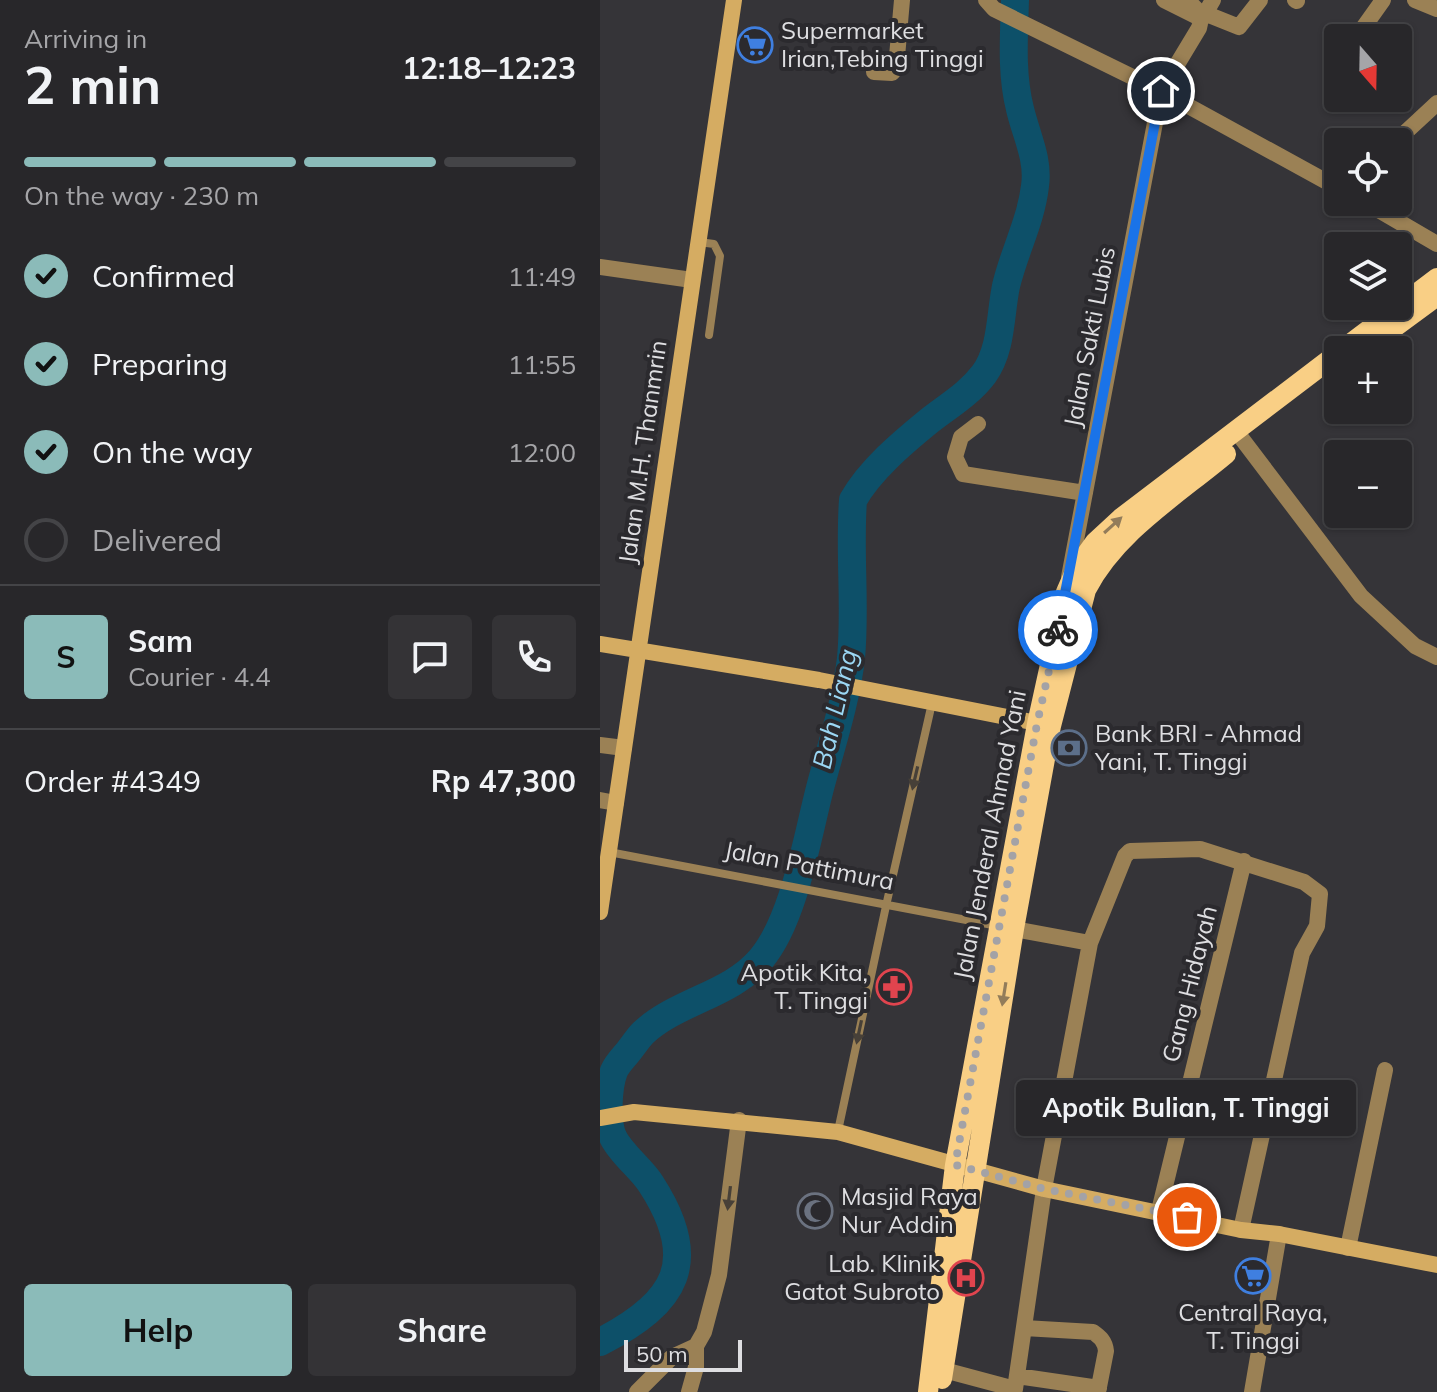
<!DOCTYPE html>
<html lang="en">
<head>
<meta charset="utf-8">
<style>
  body { margin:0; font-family:Mulish,sans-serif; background:#343336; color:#f1f3f6; height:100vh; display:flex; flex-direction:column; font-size:30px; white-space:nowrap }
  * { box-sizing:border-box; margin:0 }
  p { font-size:26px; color:#a5a5a8 }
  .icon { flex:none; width:44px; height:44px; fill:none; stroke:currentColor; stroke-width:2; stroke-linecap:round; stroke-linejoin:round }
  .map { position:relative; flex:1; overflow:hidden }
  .panel { display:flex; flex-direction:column; background:#28272a; width:600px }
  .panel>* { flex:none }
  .needle { width:52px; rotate:160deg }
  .fabs { position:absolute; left:724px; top:24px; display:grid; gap:16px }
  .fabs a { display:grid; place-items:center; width:88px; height:88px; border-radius:8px; background:#28272a; box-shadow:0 2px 6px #0004,0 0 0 2px #444447; font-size:40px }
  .scale { position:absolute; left:24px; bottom:20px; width:118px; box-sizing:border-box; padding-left:8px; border:4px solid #dedee1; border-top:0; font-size:22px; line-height:28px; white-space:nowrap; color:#dedee1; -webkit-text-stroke:6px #2b2a2e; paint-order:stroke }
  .pin { position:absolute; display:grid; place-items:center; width:68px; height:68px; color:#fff; margin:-34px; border:4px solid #fff; border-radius:50%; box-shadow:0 2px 8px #0007 }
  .courier { position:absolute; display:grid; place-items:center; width:80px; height:80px; margin:-40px; border:6px solid #1a73e8; border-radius:50%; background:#fff; color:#222; box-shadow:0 2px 10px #0007 }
  .bubble { position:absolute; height:56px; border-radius:8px; background:#28272a; box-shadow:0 2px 6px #0004,0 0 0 2px #444447; font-size:26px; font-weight:700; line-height:56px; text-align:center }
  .head em { font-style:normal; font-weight:700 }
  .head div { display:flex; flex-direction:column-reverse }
  .head { display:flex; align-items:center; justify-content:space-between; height:136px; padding:0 24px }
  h1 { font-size:52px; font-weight:700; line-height:60px }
  .bar { display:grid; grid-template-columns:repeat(4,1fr); gap:12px 8px; align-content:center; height:96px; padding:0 24px }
  .bar i { height:10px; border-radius:6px; background:#444447 }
  .bar .selected { background:#8bbbb9 }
  .bar p { grid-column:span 4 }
  .line { display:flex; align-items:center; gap:20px; padding:0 24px; border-top:2px solid #444447 }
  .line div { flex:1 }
  .round { display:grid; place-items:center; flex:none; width:84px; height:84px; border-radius:8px; background:#343336 }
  ol { padding:0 24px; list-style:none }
  li { display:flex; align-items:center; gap:24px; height:88px }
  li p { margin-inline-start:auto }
  li .icon { padding:8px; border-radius:50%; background:#8bbbb9; color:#111; stroke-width:4 }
  li:last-child { color:#a5a5a8 }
  li i { width:44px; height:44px; border:4px solid #444447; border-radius:50% }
  .button { display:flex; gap:16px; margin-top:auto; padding:16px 24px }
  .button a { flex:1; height:92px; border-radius:8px; background:#8bbbb9; color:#111; font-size:32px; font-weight:700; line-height:92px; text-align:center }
  .button a+a { background:#343336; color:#f1f3f6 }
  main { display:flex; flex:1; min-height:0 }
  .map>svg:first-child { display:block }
</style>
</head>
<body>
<main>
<section class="panel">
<div class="head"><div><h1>2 min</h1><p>Arriving in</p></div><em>12:18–12:23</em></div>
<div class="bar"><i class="selected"></i><i class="selected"></i><i class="selected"></i><i></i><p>On the way · 230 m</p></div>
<ol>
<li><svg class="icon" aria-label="check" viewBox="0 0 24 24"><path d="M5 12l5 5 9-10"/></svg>Confirmed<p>11:49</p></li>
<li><svg class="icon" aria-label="check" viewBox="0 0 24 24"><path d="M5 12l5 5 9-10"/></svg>Preparing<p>11:55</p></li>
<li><svg class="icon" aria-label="check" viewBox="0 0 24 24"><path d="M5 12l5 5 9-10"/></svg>On the way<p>12:00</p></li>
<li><i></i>Delivered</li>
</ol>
<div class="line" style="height:144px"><b class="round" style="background:#8bbbb9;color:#111">S</b><div><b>Sam</b><p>Courier · 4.4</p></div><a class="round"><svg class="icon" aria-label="chat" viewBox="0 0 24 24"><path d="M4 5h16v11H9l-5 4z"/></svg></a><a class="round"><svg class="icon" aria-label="phone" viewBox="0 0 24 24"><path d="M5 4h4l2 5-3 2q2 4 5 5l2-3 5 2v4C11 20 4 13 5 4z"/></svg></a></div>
<div class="line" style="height:104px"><div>Order #4349</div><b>Rp 47,300</b></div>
<div class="button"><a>Help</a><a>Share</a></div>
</section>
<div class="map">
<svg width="837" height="1392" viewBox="0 0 837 1392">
  <rect width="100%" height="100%" fill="#353438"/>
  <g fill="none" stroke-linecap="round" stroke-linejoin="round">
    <path stroke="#0d5069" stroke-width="28" d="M0 1342C77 1303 101 1261 51 1184 41 1168 21 1154 13 1137 6 1121 8 1087 14 1071 17 1064 23 1058 28 1052 33 1046 38 1038 43 1033 77 1001 131 995 161 959 194 920 207 838 220 788 231 746 246 702 251 658 256 606 249 553 253 500 270 470 302 443 329 421 348 406 369 394 384 374 402 349 400 315 406 286 414 252 431 221 435 186 439 159 426 135 420 109 411 74 414 36 415 0"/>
    <path stroke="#9b8155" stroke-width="8" d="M99 242 114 244 120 256 109 335
      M9 852 398 926
      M238 1131 286 906 332 703"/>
    <path stroke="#9b8155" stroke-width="16" d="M386 0 394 9 561 91 738 188
      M564 0 602 19 613 0
      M695 0 697 1
      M815 0 837 9
      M599 11 639 27 660 0
      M756 38 783 0
      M274 72 292 73 296 68 302 0
      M795 142 837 103
      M765 202 837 244
      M0 267 92 280
      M378 424 361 437 355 457 363 474 485 493
      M636 431 761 596 815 646 837 657
      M469 577 561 91 599 28C603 14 598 9 586 0
      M0 745 24 748
      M0 800 16 803
      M414 929 490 943
      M559 1211 644 861
      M748 1248 785 1070
      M424 1328 493 1332C500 1337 505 1341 506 1351L498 1392
      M344 1370 415 1389 444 1189 490 943 525 856 530 851 600 849 704 882 720 894 717 926 702 953 641 1230
      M417 1376 499 1388
      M37 1392 72 1357 96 1346
      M89 1392 96 1367V1346L104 1332 119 1275 139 1120
      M652 1392 679 1234"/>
    <path stroke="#d5ac62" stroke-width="16" d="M0 644 219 680 447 725
      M0 912 134 0
      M0 1118 34 1112 238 1132 444 1189 641 1230 679 1234 837 1265"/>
    <path stroke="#f9cf85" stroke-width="20" d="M776 341 837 296
      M742 350 837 278
      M342 1379 414 929 451 726 486 590C515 533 577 495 626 454
      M328 1392 355 1165 437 724 466 592 477 567 495 542 521 518 738 353"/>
  </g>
  <defs><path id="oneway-solid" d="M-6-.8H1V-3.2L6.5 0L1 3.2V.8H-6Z" transform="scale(2)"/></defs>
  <g fill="#927c5a">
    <use href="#oneway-solid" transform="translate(513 525) rotate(-42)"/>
    <use href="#oneway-solid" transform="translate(404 994) rotate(99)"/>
  </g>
  <g fill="#474038">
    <use href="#oneway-solid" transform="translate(315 778) rotate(103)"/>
    <use href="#oneway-solid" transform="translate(259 1032) rotate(102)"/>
    <use href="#oneway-solid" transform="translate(129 1198) rotate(97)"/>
  </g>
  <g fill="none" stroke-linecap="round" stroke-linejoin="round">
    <path stroke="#a3a2a6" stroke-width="8" stroke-dasharray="0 14.4" d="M458 630 437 724 355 1165 444 1189 587 1217"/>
    <path stroke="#1a73e8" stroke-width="10" d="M458 630 561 91"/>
  </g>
  <defs>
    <symbol id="supermarket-ring" viewBox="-11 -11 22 22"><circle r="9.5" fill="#2b2a2e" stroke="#3f7fe0" stroke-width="1.5"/><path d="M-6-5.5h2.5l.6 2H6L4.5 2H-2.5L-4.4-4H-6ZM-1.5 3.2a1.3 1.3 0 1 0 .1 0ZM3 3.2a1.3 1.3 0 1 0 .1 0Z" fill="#3f7fe0"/></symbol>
    <symbol id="bank-ring" viewBox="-11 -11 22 22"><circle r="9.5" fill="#2b2a2e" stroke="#5c6f8a" stroke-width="1.5"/><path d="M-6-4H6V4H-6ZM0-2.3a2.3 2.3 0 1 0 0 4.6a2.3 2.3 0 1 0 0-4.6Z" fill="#5c6f8a"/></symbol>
    <symbol id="pharmacy-ring" viewBox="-11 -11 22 22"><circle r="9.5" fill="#2b2a2e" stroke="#e0444e" stroke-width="1.5"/><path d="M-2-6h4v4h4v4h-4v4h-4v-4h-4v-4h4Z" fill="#e0444e"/></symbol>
    <symbol id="mosque-ring" viewBox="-11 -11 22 22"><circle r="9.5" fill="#2b2a2e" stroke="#6b7280" stroke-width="1.5"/><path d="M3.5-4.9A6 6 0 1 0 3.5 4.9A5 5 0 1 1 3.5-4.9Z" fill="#6b7280"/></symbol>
    <symbol id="hospital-ring" viewBox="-11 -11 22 22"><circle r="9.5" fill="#2b2a2e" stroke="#e0444e" stroke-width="1.5"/><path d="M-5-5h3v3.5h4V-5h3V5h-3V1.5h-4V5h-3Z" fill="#e0444e"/></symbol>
  </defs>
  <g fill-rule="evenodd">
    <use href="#supermarket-ring" x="135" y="25" width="40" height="40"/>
    <use href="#bank-ring" x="449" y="728" width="40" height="40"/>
    <use href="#pharmacy-ring" x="274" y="967" width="40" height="40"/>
    <use href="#mosque-ring" x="195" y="1191" width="40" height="40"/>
    <use href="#supermarket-ring" x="633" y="1256" width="40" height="40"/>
    <use href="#hospital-ring" x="346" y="1258" width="40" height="40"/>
  </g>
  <g text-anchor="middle" stroke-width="8" stroke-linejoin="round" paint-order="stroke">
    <g font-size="24" fill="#dedee1" stroke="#2b2a2e" text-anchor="start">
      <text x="181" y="39">Supermarket<tspan x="181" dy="28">Irian,Tebing Tinggi</tspan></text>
      <text x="495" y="742">Bank BRI - Ahmad<tspan x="495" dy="28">Yani, T. Tinggi</tspan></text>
      <text x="268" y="981" text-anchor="end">Apotik Kita,<tspan x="268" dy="28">T. Tinggi</tspan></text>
      <text x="241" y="1205">Masjid Raya<tspan x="241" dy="28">Nur Addin</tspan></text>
      <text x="340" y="1272" text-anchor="end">Lab. Klinik<tspan x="340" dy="28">Gatot Subroto</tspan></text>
      <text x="653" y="1321" text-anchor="middle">Central Raya,<tspan x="653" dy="28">T. Tinggi</tspan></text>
    </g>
    <g font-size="24" fill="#dedee1" stroke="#2b2a2e">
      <text transform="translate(490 337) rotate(-79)" y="8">Jalan Sakti Lubis</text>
      <text transform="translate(43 452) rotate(-82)" y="8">Jalan M.H. Thanmrin</text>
      <text transform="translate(390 835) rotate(-79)" y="8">Jalan Jenderal Ahmad Yani</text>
      <text transform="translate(209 866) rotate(11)" y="8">Jalan Pattimura</text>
      <text transform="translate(590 984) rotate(-76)" y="8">Gang Hidayah</text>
    </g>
    <g font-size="26" font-style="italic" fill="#9bd7f4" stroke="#2b2a2e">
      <text transform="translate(235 709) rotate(-77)" y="9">Bah Liang</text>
    </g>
  </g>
</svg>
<div class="fabs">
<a><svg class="needle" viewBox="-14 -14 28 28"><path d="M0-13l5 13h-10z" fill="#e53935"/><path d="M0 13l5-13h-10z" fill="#a5a5a8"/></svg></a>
<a><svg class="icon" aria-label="locate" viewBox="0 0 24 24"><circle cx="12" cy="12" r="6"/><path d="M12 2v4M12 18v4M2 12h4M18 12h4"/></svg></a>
<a><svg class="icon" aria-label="layers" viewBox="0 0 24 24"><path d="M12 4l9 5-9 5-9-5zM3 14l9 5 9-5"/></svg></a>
<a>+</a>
<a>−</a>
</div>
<div class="scale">50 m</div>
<div class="pin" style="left:587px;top:1217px;background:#ea580c"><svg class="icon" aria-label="bag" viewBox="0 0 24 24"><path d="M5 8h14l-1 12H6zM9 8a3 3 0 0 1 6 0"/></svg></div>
<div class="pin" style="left:561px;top:91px;background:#1f2937"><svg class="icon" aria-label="home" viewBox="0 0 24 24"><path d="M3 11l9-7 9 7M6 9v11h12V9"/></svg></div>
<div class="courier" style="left:458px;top:630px"><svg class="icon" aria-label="bike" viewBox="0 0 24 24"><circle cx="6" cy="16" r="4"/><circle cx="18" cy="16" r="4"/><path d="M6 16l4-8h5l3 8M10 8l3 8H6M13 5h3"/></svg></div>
<div class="bubble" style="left:416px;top:1080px;width:340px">Apotik Bulian, T. Tinggi</div>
</div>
</main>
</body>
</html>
